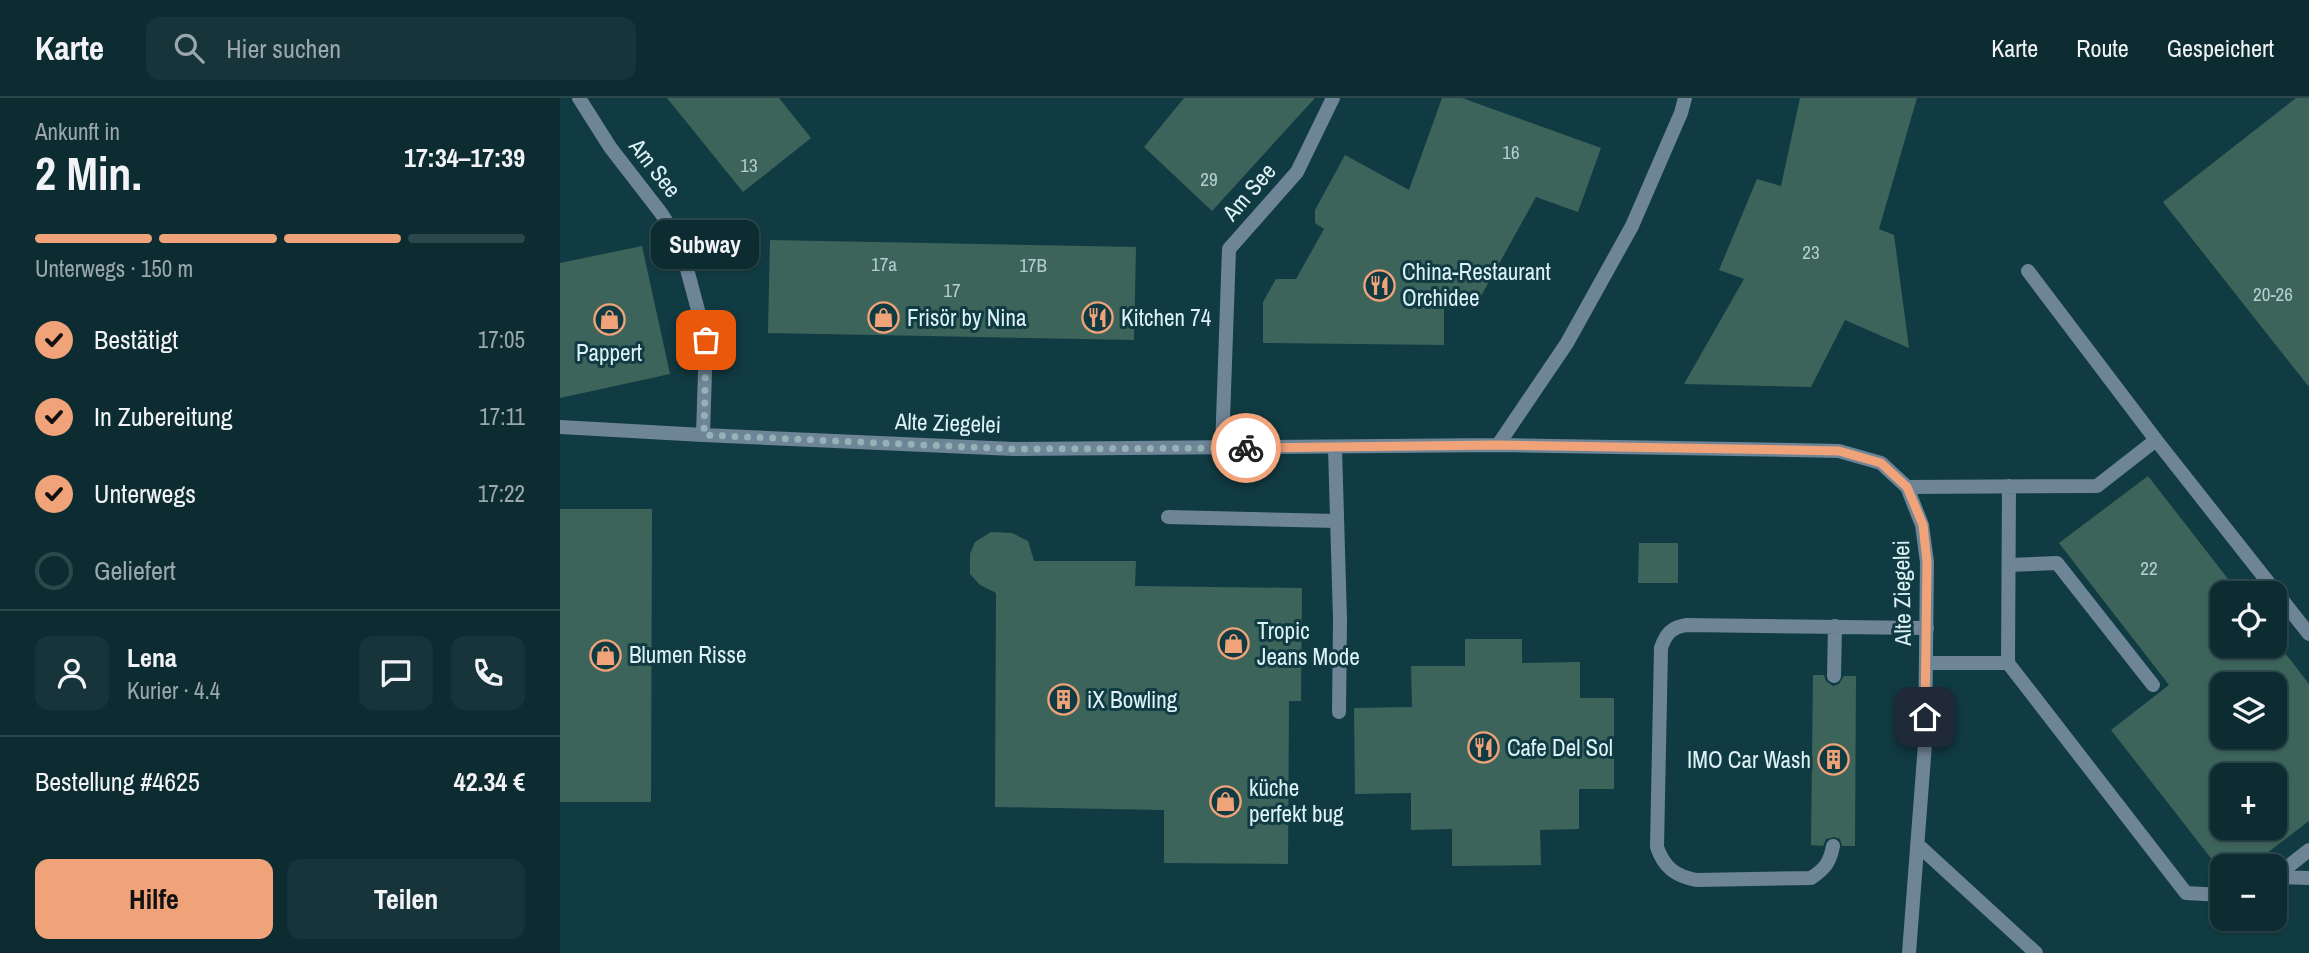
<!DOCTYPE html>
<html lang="de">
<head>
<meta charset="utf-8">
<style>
  body { margin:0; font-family:"Archivo Narrow",sans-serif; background:#16343a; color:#f1f3f6; height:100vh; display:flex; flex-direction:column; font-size:26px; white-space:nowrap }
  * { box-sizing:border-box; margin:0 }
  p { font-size:23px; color:#9aa7ac }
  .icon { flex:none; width:38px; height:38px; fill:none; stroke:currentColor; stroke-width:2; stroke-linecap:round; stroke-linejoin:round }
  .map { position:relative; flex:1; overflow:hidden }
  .sheet { display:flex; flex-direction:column; background:#0d2c32; width:560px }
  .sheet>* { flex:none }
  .fabs { position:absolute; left:1650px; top:483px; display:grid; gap:14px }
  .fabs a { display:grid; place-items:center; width:77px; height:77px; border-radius:14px; background:#0d2c32; box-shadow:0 2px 5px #0004,0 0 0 2px #2d484d; font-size:35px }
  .pin { position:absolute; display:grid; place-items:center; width:60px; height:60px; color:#fff; margin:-30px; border-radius:14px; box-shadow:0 4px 10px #0006 }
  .courier { position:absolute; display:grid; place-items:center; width:70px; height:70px; margin:-35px; border:5px solid #f0a279; border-radius:50%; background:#fff; color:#222; box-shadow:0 2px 9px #0007 }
  .bubble { position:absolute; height:49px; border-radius:14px; background:#0d2c32; box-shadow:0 2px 5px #0004,0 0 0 2px #2d484d; font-size:23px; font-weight:700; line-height:49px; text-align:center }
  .summary em { font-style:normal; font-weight:700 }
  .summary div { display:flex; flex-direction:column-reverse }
  .summary { display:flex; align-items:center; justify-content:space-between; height:119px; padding:0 35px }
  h1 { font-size:46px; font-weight:700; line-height:52px }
  .bar { display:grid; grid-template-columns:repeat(4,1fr); gap:10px 7px; align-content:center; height:84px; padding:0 35px }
  .bar i { height:9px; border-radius:5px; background:#2d484d }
  .bar .selected { background:#f0a279 }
  .bar p { grid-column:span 4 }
  .line { display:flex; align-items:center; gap:18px; padding:0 35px; border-top:2px solid #2d484d }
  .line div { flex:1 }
  .round { display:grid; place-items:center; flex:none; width:74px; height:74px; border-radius:14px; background:#16343a }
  ol { padding:0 35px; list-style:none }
  li { display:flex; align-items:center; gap:21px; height:77px }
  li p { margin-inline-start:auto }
  li .icon { padding:7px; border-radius:50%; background:#f0a279; color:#111; stroke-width:4 }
  li:last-child { color:#9aa7ac }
  li i { width:38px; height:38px; border:4px solid #2d484d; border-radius:50% }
  .primary-button { display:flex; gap:14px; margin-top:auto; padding:14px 35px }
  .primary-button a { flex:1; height:80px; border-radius:14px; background:#f0a279; color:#111; font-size:28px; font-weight:700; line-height:80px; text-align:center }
  .primary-button a+a { background:#16343a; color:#f1f3f6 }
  header { display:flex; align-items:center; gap:42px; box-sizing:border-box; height:98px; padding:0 35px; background:#0d2c32; border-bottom:2px solid #2d484d }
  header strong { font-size:33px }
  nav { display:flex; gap:38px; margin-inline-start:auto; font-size:24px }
  .search { width:490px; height:63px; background:#16343a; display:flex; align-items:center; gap:18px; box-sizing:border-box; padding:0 24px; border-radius:14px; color:#9aa7ac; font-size:26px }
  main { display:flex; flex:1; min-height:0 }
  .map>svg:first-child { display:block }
</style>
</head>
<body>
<header>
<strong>Karte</strong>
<div class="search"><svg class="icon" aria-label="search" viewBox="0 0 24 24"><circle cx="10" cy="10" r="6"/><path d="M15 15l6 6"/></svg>Hier suchen</div>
<nav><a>Karte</a><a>Route</a><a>Gespeichert</a></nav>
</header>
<main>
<section class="sheet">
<div class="summary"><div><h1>2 Min.</h1><p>Ankunft in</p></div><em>17:34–17:39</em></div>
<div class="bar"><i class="selected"></i><i class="selected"></i><i class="selected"></i><i></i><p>Unterwegs · 150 m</p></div>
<ol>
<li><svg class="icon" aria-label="check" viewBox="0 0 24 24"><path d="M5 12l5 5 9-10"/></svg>Bestätigt<p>17:05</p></li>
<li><svg class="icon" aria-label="check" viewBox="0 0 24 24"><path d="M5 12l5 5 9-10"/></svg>In Zubereitung<p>17:11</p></li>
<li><svg class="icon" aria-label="check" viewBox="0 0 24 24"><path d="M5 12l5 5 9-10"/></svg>Unterwegs<p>17:22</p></li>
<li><i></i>Geliefert</li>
</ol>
<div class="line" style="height:126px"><a class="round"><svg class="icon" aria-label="person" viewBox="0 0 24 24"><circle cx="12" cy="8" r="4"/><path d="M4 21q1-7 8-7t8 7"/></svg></a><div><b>Lena</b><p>Kurier · 4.4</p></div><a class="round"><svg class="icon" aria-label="chat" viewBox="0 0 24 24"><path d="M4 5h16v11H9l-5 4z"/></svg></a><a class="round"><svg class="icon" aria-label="phone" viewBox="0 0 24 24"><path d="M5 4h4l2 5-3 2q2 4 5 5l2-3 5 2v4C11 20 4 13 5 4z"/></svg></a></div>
<div class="line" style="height:91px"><div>Bestellung #4625</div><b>42.34 €</b></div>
<div class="primary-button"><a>Hilfe</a><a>Teilen</a></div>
</section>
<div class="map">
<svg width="1749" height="855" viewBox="0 0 1749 855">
  <rect width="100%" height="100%" fill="#113b42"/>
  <path fill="#3d645b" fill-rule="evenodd" d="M107 0H219L251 40 183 94Z
    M624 0H755L652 113 584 49Z
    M882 0H902L1041 50 1018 114 976 99 915 209 884 191V247L703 245V204L716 181H736L764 131 755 125V112L785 57 849 92Z
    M1240 0H1357L1319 131 1334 137 1349 250 1285 222 1251 289 1124 286 1184 181 1159 172 1197 81 1221 88Z
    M1736 0H1749V289L1603 104Z
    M210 142 576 149 574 242 208 235Z
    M82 148 110 276 0 300V165Z
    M1588 378 1679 495H1662V548H1715V542L1749 586V723L1690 768H1657L1551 632 1609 587 1499 445ZM1662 586H1715V639H1662ZM1662 677H1715V730H1662Z
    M0 411H92L91 704H0Z
    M431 434 452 435 468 443 474 463H576L575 488 742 490 741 603H729L728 766 604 765V712L435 709 436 495 420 487 410 476V456L415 444Z
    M1079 445H1118V485H1078Z
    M905 541H962V565L1020 564V600H1054V691H1019V731L980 732 981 767 892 768V731L851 732V695L795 696 794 610 852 609 851 568H905Z
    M1253 577H1264L1266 583 1273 588 1279 586 1284 578H1296L1295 748H1282L1280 741 1274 739 1266 741 1263 748 1251 747Z"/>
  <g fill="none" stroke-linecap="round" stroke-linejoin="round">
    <path stroke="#6e8598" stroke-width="14" d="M1468 173 1596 342
      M1347 389 1537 388 1596 342 1749 536
      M608 419 777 423
      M1449 467 1497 465 1593 587
      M1366 565H1448L1626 795 1662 797
      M1448 565 1449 388
      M1274 578 1275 528
      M1273 748C1270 764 1265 771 1251 780L1136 782C1116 778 1104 770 1097 749L1101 550C1106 535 1112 529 1127 527L1367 530
      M1715 779 1749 752
      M1715 779 1749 780"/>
    <path stroke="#6e8598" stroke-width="14" d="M19 0 50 49 101 115 120 145 146 242 143 337
      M0 329 143 337 454 351 938 347 1232 352 1279 353 1321 365 1347 389 1362 427 1367 464 1365 646 1349 855
      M938 347 1007 245 1072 128 1121 15 1125 0
      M662 350 669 151 737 74 773 0
      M775 350 780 521 779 614
      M1358 747 1476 855"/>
  </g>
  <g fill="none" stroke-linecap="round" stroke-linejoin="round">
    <path stroke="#96b2b7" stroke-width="7" stroke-dasharray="0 12.6" d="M146 242 144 337 454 351 686 350"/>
    <path stroke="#f0a279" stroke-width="9" d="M686 350 938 347 1232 352 1279 353 1321 365 1347 389 1363 427 1367 464 1365 619"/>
  </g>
  <defs>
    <symbol id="restaurant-ring" viewBox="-11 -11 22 22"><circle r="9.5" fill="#113b42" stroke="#f0a279" stroke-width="1.5"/><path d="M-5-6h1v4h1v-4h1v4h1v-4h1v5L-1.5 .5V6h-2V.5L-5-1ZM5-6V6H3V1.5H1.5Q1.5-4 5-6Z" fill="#f0a279"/></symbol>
    <symbol id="shop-ring" viewBox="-11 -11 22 22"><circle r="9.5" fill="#113b42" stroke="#f0a279" stroke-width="1.5"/><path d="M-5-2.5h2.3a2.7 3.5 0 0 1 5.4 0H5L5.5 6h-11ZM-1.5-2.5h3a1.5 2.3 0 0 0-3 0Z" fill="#f0a279"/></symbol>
    <symbol id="building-ring" viewBox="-11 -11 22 22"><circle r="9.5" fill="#113b42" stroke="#f0a279" stroke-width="1.5"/><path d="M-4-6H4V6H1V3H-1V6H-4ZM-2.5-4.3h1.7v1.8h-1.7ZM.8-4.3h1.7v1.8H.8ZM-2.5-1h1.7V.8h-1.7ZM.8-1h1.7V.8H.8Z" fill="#f0a279"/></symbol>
  </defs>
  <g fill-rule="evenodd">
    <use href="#restaurant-ring" x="802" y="170" width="35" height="35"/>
    <use href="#shop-ring" x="306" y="202" width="35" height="35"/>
    <use href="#restaurant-ring" x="520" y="202" width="35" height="35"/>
    <use href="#shop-ring" x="32" y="204" width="35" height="35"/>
    <use href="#shop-ring" x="656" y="528" width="35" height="35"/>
    <use href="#shop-ring" x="28" y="540" width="35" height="35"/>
    <use href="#building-ring" x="486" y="584" width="35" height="35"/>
    <use href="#restaurant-ring" x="906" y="632" width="35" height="35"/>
    <use href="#building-ring" x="1256" y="644" width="35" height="35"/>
    <use href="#shop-ring" x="648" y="686" width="35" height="35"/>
  </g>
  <g text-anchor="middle" stroke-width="6" stroke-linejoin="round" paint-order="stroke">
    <g font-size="19" fill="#b5cecf">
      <text x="951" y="61">16</text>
      <text x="189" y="74">13</text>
      <text x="649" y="88">29</text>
      <text x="1251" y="161">23</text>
      <text x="324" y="173">17a</text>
      <text x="473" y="174">17B</text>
      <text x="392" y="199">17</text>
      <text x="1713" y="203">20-26</text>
      <text x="1589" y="477">22</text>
    </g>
    <g font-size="23" fill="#ddf2f6" stroke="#113b42">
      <text transform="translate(95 70) rotate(52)" y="8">Am See</text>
      <text transform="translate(689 94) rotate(-49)" y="8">Am See</text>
      <text transform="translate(388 325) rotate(2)" y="8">Alte Ziegelei</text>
      <text transform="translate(1342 495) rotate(-91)" y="8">Alte Ziegelei</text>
    </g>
    <g font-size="23" fill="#ddf2f6" stroke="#113b42" text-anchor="start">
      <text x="842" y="182">China-Restaurant<tspan x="842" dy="26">Orchidee</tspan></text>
      <text x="347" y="228">Frisör by Nina</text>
      <text x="561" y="228">Kitchen 74</text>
      <text x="49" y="263" text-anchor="middle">Pappert</text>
      <text x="697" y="541">Tropic<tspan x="697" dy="26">Jeans Mode</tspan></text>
      <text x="69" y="565">Blumen Risse</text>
      <text x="527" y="610">iX Bowling</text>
      <text x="947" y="658">Cafe Del Sol</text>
      <text x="1251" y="670" text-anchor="end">IMO Car Wash</text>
      <text x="689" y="698">küche<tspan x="689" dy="26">perfekt bug</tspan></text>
    </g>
  </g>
</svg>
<div class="fabs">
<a><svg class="icon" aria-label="locate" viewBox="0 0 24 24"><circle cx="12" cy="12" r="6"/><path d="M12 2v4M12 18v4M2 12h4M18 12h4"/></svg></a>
<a><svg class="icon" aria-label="layers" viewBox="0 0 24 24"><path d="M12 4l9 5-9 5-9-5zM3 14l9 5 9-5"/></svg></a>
<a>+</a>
<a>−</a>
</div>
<div class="pin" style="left:146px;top:242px;background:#ea580c"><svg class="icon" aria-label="bag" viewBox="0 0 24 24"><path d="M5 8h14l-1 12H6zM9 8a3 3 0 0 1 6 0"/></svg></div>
<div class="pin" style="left:1365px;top:619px;background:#1f2937"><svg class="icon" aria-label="home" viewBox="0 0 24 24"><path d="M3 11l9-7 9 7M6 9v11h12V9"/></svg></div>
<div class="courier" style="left:686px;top:350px"><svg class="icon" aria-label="bike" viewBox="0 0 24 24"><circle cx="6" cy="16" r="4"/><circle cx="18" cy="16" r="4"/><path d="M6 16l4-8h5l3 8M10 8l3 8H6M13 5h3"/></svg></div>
<div class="bubble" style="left:91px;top:122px;width:108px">Subway</div>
</div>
</main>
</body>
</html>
